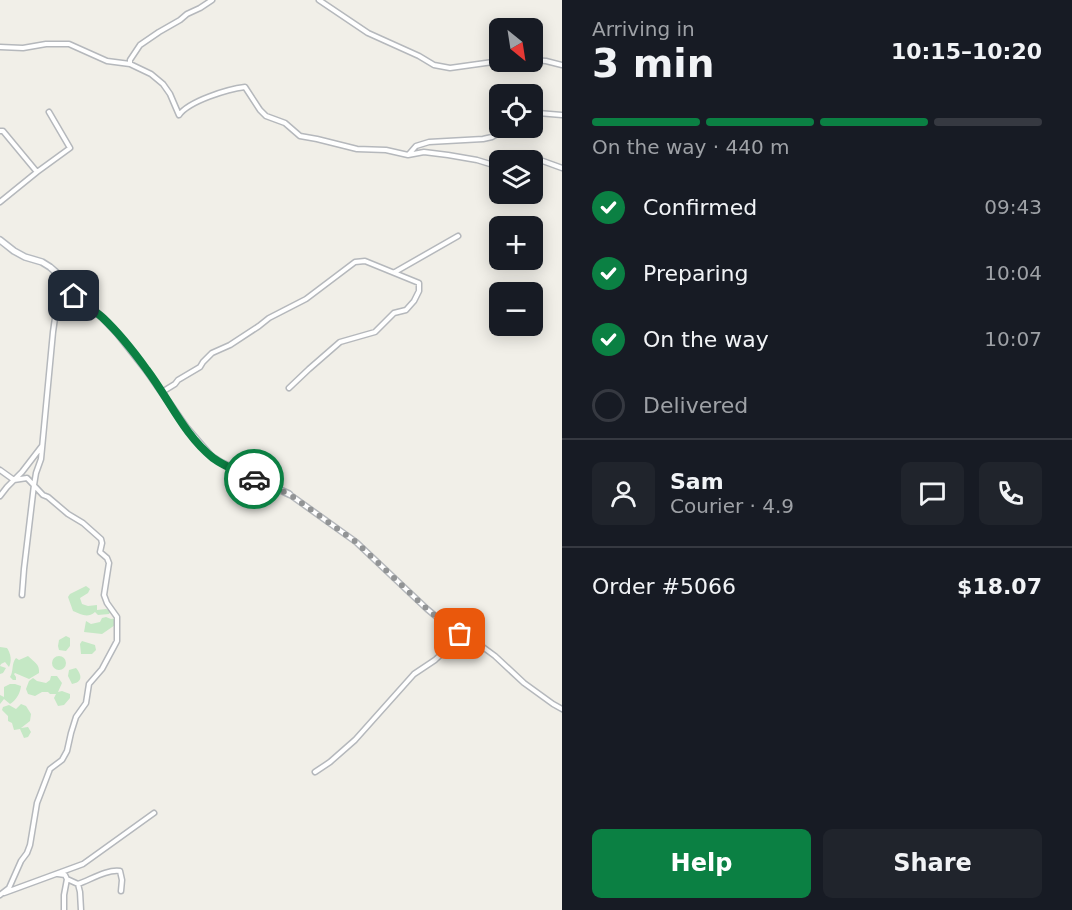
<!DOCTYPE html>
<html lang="en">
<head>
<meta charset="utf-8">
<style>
  body { margin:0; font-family:"DejaVu Sans",sans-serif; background:#20242c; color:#f1f3f6; height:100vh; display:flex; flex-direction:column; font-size:22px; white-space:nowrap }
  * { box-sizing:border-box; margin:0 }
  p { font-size:20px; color:#9ea1a6 }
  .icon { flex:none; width:33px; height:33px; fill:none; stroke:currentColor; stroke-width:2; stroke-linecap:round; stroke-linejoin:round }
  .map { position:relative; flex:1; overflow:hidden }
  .sheet { display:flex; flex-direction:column; background:#171b24; width:510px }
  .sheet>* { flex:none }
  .needle { width:39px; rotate:150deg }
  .fabs { position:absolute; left:489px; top:18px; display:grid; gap:12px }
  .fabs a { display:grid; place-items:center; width:54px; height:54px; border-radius:9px; background:#171b24; box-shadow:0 3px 15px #0003; font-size:30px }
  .pin { position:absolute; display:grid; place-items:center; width:51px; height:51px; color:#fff; margin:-26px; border-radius:12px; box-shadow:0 3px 9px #0006 }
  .courier { position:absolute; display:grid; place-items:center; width:60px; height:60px; margin:-30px; border:4px solid #0b8043; border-radius:50%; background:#fff; color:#222; box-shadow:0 2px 8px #0007 }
  .overview em { font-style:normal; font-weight:700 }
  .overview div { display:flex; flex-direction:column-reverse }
  .overview { display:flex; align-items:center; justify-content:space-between; height:102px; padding:0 30px }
  h1 { font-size:39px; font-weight:700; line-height:45px }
  .bar { display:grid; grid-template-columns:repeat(4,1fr); gap:9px 6px; align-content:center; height:72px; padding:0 30px }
  .bar i { height:8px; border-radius:4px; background:#363941 }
  .bar .selected { background:#0b8043 }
  .bar p { grid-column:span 4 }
  .line { display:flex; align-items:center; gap:15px; padding:0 30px; border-top:2px solid #363941 }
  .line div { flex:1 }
  .round { display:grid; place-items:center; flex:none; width:63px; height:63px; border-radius:9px; background:#20242c }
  ol { padding:0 30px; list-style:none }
  li { display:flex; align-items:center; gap:18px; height:66px }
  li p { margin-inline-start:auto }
  li .icon { padding:6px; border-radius:50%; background:#0b8043; color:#fff; stroke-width:4 }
  li:last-child { color:#9ea1a6 }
  li i { width:33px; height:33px; border:3px solid #363941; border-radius:50% }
  .action { display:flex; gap:12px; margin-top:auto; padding:12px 30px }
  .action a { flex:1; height:69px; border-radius:9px; background:#0b8043; color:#fff; font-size:24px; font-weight:700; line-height:69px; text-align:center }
  .action a+a { background:#20242c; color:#f1f3f6 }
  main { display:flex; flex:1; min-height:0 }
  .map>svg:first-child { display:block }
</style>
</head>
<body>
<main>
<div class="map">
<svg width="562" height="910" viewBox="0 0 562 910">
  <rect width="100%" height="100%" fill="#f1efe8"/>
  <path fill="#c5e8c5" d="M86 586 90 589 88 593 80 598 82 604 88 606 97 605V610L106 609 111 611 109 614 98 615 95 612C87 619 81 614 73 611L68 597 70 594Z
    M106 617 111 619 116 618 118 623 102 634 84 632 86 621 91 624 100 622 102 618Z
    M66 636 70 638V646L66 651 59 650 58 646 59 640Z
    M82 641 95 645 96 650 92 654H81L80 644Z
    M0 647 7 648C11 654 12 661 9 667L5 662 1 664 0 666 6 668 3 673 0 674Z
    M28 656C34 662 40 664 39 673L29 679 15 673 14 674 16 677V680H13L10 677C14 671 11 664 16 658L19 660Z
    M52 663a7 7 0 1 1 14 0a7 7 0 1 1-14 0Z
    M76 668C82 675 83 682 72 684L68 676 69 670Z
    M51 676H57L62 683 58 692 62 691 70 694V698L64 705 58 706 54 698 56 694H50L48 692H42L35 696 28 694 26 689 29 681 33 678 37 681 46 683 50 680Z
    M10 684H15L21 686C20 694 16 700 10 704L4 699 0 704V695L4 697V687Z
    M21 704 26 706 31 714 30 721 21 728 28 727 31 732 28 737 24 738 20 729 14 730 12 723 8 721V716L2 710 3 707 9 705 16 709Z"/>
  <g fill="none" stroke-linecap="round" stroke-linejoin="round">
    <defs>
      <path id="street" d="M319 0 368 33 419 56 434 65 450 68 500 61
        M0 47 23 48 46 44H69L107 61 130 64 151 74 163 84 170 94 179 115C189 101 228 89 245 87L260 110 266 116 285 123 300 136 317 139 357 149 386 150 408 155 424 152 448 155 477 160 490 164H500
        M532 60 546 61 562 65
        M130 64V60L140 45 159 32 180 20 187 14 200 8 212 0
        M532 115 538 113 562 115
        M0 131H3L37 172 0 202
        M409 154 416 146 429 142 483 139 492 137 508 128
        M532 162 540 160 562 168
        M37 172 70 148 49 112
        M395 272 458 236
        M162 392 175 384 178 380 200 367 203 362 212 353 230 345 259 326 269 318 306 299 355 262 365 261 419 283V291L414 301 406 310 394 313 375 332 340 342 309 369 289 388
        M0 470 14 480 27 478 43 495 48 497 68 514 83 523 101 539 102 543 100 552 107 558 109 563 104 595 107 603 117 617V641L102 669 89 684 86 703 76 717 71 733 67 751 62 760 50 769 42 790 37 803 30 845 27 853 21 861 9 888 0 895
        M289 494 356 542 427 609 450 628 476 642 495 656 524 683 553 704 562 709
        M0 496 7 487 22 472 42 446
        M22 595 24 569 34 485 36 473 41 459 53 332 56 311 58 275
        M315 772 330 762 355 740 414 674 435 660 452 644 461 634
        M58 874 65 875 67 879 64 895V910
        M67 879 78 884 80 892 81 910
        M78 884C90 880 107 869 120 871L122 880 121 891
        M4 893 83 864 154 813"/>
      <path id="secondary" d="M0 240 14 251 25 257 42 262 50 267 58 274 62 282 74 296 102 317 117 333 147 371 186 427 211 456 222 463 289 494"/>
    </defs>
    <use href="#street" stroke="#b5b8bc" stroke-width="7"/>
    <use href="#secondary" stroke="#b6babf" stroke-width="8"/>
    <use href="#street" stroke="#fff" stroke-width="4"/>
    <use href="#secondary" stroke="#fff" stroke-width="5"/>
  </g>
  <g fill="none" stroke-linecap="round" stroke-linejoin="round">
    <path stroke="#929495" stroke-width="6" stroke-dasharray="0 10.8" d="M254 479 289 494 356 542 427 609 450 628 460 634"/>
    <path stroke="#0b8043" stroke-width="8" d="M74 296C83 303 94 310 103 318 119 333 134 352 147 370 169 399 184 435 213 458 225 467 240 472 254 479"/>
  </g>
</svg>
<div class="fabs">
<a><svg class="needle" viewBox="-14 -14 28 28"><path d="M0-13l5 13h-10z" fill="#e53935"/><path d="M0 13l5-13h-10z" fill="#9ea1a6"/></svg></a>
<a><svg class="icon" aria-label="locate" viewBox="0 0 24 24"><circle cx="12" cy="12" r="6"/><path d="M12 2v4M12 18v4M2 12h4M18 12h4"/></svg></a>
<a><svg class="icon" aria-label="layers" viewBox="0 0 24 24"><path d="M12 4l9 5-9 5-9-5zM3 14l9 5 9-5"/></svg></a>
<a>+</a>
<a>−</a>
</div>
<div class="pin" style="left:460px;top:634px;background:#ea580c"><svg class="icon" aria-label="bag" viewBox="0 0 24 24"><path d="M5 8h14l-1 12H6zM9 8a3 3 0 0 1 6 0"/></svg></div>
<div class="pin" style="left:74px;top:296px;background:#1f2937"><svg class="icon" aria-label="home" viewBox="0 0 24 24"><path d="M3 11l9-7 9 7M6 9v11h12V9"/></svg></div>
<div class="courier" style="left:254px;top:479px"><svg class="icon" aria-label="car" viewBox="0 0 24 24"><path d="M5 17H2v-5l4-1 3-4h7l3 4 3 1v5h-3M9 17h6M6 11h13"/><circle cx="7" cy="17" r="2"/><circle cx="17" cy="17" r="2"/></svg></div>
</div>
<section class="sheet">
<div class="overview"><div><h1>3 min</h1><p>Arriving in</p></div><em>10:15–10:20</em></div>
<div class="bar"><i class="selected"></i><i class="selected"></i><i class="selected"></i><i></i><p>On the way · 440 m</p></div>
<ol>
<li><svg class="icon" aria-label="check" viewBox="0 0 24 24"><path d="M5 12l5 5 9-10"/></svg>Confirmed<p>09:43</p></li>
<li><svg class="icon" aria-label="check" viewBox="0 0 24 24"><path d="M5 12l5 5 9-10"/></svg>Preparing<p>10:04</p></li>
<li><svg class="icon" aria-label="check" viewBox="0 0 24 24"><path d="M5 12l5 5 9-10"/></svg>On the way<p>10:07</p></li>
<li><i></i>Delivered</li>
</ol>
<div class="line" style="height:108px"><a class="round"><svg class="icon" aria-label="person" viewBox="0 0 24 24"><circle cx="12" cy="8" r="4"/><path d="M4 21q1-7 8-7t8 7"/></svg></a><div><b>Sam</b><p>Courier · 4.9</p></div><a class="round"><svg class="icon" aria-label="chat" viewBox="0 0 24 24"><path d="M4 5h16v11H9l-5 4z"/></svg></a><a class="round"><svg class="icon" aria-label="phone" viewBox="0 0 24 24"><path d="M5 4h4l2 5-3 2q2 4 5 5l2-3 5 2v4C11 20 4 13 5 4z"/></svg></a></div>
<div class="line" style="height:78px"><div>Order #5066</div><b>$18.07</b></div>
<div class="action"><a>Help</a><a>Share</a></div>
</section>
</main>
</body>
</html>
